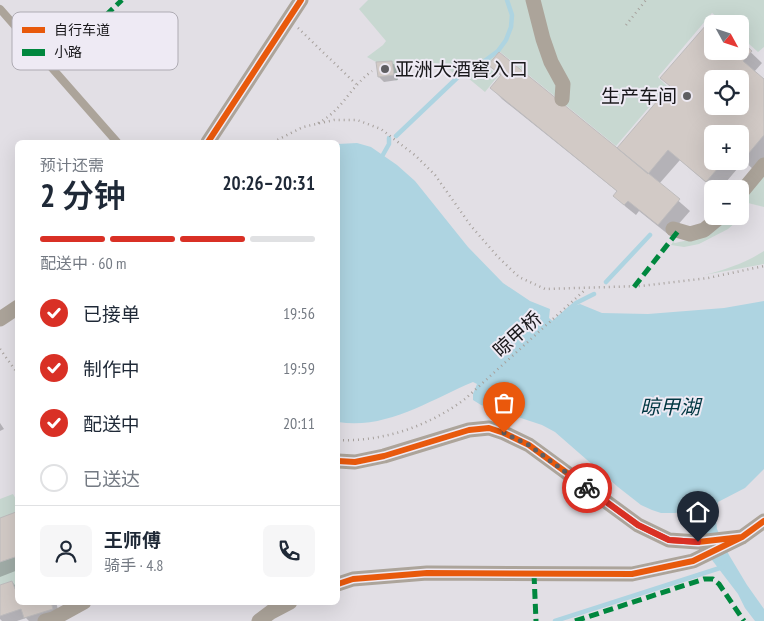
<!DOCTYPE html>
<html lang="zh">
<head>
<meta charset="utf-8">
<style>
  body { margin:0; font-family:"PT Sans Narrow","Noto Sans SC",sans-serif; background:#f6f6f7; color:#1f2937; height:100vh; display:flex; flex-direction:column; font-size:19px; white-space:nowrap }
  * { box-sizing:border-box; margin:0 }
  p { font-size:16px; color:#747a83 }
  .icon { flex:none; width:28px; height:28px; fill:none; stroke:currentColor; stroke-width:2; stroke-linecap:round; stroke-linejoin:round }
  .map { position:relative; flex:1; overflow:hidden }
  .details { position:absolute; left:15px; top:140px; width:325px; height:465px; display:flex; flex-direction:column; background:#fff; border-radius:8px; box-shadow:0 5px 20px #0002 }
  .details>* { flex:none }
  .needle { width:32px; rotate:130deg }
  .fabs { position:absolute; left:704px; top:15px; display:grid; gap:10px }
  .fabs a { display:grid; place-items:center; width:45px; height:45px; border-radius:8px; background:#fff; box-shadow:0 5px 20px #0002; font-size:25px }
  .pin { position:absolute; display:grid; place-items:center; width:42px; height:42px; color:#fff; margin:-51px -21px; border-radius:50% 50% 50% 0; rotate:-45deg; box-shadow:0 0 5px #0007 }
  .pin .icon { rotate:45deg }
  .courier { position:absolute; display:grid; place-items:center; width:50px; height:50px; margin:-25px; border:4px solid #d93025; border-radius:50%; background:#fff; color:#222; box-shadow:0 1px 6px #0007 }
  .summary em { font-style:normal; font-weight:600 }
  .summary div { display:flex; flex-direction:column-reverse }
  .summary { display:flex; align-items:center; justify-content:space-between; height:85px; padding:0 25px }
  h1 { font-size:32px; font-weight:600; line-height:38px }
  .bar { display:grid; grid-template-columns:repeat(4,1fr); gap:8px 5px; align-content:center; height:60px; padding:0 25px }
  .bar i { height:6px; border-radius:4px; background:#e0e1e3 }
  .bar .on { background:#d93025 }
  .bar p { grid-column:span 4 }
  .line { display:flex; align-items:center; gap:12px; padding:0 25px; border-top:1px solid #e0e1e3 }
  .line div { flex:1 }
  .round { display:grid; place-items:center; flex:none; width:52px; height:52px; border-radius:8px; background:#f6f6f7 }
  ol { padding:0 25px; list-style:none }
  li { display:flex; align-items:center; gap:15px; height:55px }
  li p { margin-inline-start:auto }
  li .icon { padding:5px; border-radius:50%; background:#d93025; color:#fff; stroke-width:4 }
  li:last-child { color:#747a83 }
  li i { width:28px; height:28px; border:2px solid #e0e1e3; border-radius:50% }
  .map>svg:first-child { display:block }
</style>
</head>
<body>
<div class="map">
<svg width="764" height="621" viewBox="0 0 764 621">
  <rect width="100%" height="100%" fill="#e2dfe5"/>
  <path fill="#c8d8d1" d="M368 0H764V47L758 52 740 36V24H726L712 13 658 77 667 86 616 146 499 51 487 66 498 76 485 92 468 78 463 71 455 75 446 66 435 63 412 62 407 65 396 81 394 75 392 61 376 62 367 57 383 45 386 41 359 9Z
    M764 175V207L748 203 744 215 728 229 699 244 684 247 671 245 673 242 675 243C698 238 713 234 729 216H740V204Z
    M764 251V264L704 275C725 270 745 263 764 251Z
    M13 494 17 501 18 588 15 589 12 581 0 585V499Z"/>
  <path fill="#aed4e1" d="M357 143 371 147 397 165 415 181 468 247 503 283 530 301 550 309 549 318 555 323 574 306 580 304 602 313 648 314 724 308 764 301V469L745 488 718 502 716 520 717 529 729 555 747 585 764 609V621H755L745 608 738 594 712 560 689 510 675 513H661L652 510 641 505 618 487 555 432 542 425 481 405 473 400V394L477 384 473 382C430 400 386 430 338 422V144Z"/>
  <path fill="#0003" fill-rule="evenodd" d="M713 19 712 51H740V42L762 63 754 72 764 81V158L754 170 744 161 720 189H714L680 160 659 184 690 211 669 235 639 211 636 215 626 207 615 196 618 192 502 99 492 88 501 76 490 65 617 149 671 87ZM712 79H740V106H712ZM712 134H740V161H712Z
    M391 62 397 67 398 80 384 82 379 77Z
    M0 423 4 429 0 431Z
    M16 514 18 515V570L0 577V519Z
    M12 582 18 588V602H56L60 617 48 621H29L26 618 17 621H2L0 619V586Z"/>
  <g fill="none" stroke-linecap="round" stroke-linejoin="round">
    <path stroke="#aed4e1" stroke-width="4.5" d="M396 136 458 77 475 68 498 51 506 40 511 27 512 15 507 0
      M380 160 389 144V138
      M606 282 650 235
      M551 325 576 303 594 294
      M555 621 723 567"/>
  </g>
  <path fill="#d2cac6" stroke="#bebcbd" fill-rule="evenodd" d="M713 17 721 24H712V51H740V40L752 51 743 61 764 79V135L743 160 740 158V134H712V161H724L706 182 668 150 648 174 617 148 670 86 660 78ZM712 79H740V106H712Z
    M499 52 680 199 658 225 628 201 624 205 613 196 617 191 490 88 501 75 488 65Z
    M392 61 394 75 378 77 376 62Z
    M16 512 18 556 0 562V518Z
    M12 581 15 589 18 588V602H51L53 609 24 618 21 609 0 616V585Z"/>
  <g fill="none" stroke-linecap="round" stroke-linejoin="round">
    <path stroke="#a6a09c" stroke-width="2.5" stroke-dasharray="1 4" stroke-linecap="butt" d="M626 25 646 0
      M298 28 356 84
      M318 123C342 111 349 88 372 71
      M273 142 303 127 334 120H357L381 129 416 156 435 175 471 226 498 257 519 277 545 289 641 286 708 278 764 266
      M0 349 18 374
      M338 440C383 442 429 426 465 399L586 289"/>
    <path stroke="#aca49a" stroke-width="8" d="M0 9 117 142"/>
    <path stroke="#aca49a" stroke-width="15" d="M533 0 543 39 551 62 563 84 562 99
      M208 142 301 0
      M740 194 764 165
      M673 229 690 234 704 230 721 216
      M0 319 18 307
      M338 461 355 462 384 456 469 430 489 428 504 433 529 445 638 525 669 540 698 542 742 537
      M338 584 353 579 427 573 632 574 693 561 742 537 764 521
      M45 621 53 619 84 602
      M259 621 271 612 290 602"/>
    <path stroke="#00873e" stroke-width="5" stroke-dasharray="10 5" stroke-linecap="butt" d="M51 67 122 0
      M634 287 679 230
      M534 574 536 621
      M575 621 704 579H713L719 584 744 621"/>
    <defs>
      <path id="cycleway" d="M208 142 301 0
        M338 461 355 462 384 456 469 430 489 428 504 433 529 445 638 525 669 540 698 542 742 537
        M338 584 353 579 427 573 632 574 693 561 742 537 764 521"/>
    </defs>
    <use href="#cycleway" stroke="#eeeaf4" stroke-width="9"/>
    <use href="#cycleway" stroke="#e8590c" stroke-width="6"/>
  </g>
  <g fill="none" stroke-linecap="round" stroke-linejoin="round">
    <path stroke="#5f5e62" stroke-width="5" stroke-dasharray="0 9" d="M504 433 529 445 587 488"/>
    <path stroke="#d93025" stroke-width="6" d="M587 488 638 525 669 540 698 542"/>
  </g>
  <g fill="#5f5e62" stroke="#eeeaf4" stroke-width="2">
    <circle cx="385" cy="69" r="5"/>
    <circle cx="687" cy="96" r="5"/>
  </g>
  <g text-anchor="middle" stroke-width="4" stroke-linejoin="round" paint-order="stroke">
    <g font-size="19" fill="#19181b" stroke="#eeeaf4" text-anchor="start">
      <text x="395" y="76">亚洲大酒窖入口</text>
      <text x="677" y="103" text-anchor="end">生产车间</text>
    </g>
    <g font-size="19" fill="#19181b" stroke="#eeeaf4">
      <text transform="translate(517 334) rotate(-42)" y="7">晾甲桥</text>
    </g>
    <g font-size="20" font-style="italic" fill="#003641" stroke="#eeeaf4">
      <text x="670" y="414">晾甲湖</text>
    </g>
  </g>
  <rect x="12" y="12" width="166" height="58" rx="8" fill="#eeeaf4" stroke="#aeabb3" stroke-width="1"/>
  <rect x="22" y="27" width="23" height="6" fill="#e8590c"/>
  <rect x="22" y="49" width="23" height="7" fill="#00873e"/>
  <g font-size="14" fill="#19181b">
    <text x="54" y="35">自行车道</text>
    <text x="54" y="57">小路</text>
  </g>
</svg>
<div class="fabs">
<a><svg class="needle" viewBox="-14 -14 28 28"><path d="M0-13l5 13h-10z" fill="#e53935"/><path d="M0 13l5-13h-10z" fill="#747a83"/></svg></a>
<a><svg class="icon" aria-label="locate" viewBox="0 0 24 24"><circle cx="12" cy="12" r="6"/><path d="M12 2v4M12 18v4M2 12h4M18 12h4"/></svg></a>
<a>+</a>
<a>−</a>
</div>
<div class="pin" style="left:504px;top:433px;background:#ea580c"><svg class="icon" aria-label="bag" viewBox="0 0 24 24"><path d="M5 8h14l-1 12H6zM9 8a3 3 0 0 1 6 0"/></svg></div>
<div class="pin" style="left:698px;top:542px;background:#1f2937"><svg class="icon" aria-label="home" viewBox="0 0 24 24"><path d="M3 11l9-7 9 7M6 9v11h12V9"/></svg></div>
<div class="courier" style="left:587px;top:488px"><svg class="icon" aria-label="bike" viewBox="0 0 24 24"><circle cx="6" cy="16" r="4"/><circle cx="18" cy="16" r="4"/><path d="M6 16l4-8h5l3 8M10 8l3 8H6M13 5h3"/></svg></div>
<section class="details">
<div class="summary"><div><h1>2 分钟</h1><p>预计还需</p></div><em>20:26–20:31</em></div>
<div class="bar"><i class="on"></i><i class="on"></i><i class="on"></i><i></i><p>配送中 · 60 m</p></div>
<ol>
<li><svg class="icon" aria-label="check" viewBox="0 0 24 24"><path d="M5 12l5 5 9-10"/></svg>已接单<p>19:56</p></li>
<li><svg class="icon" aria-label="check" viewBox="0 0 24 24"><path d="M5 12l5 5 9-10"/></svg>制作中<p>19:59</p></li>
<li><svg class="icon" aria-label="check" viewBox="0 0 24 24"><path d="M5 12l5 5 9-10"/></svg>配送中<p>20:11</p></li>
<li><i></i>已送达</li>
</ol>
<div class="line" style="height:90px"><a class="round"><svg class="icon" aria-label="person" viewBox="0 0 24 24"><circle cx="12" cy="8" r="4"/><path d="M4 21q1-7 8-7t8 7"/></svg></a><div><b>王师傅</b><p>骑手 · 4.8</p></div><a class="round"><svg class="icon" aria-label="phone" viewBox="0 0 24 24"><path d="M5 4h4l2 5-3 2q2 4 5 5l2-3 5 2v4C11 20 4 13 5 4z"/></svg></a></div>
</section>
</div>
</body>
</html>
